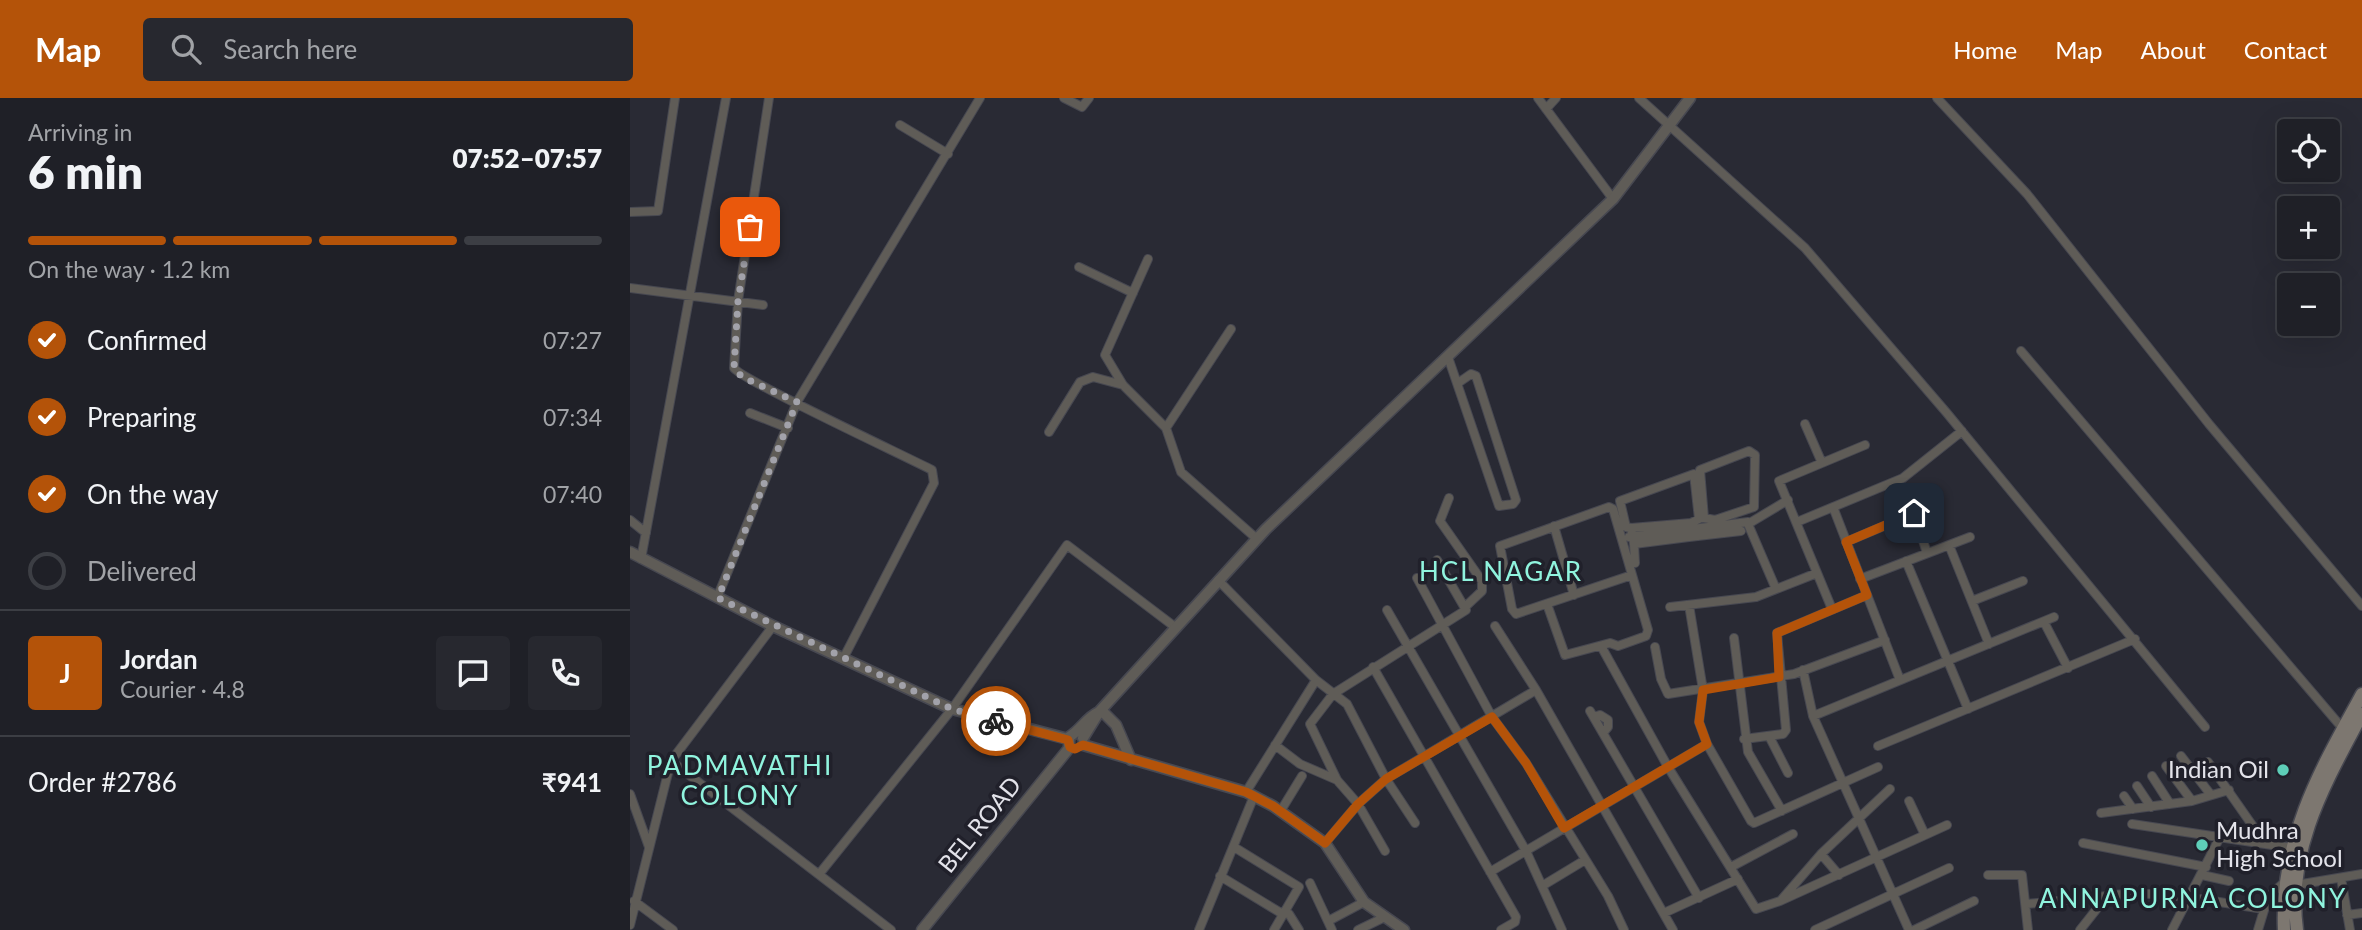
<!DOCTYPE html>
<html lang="en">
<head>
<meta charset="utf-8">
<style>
  body { margin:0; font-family:Lato,sans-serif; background:#27282f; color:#f1f3f6; height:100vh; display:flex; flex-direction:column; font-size:26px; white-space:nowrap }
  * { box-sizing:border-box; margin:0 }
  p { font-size:23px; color:#a1a3a7 }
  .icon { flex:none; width:38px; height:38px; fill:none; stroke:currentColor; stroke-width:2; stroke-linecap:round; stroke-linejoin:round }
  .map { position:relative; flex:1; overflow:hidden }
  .sheet { display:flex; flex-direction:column; background:#1f2027; width:630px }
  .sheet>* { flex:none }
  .buttons { position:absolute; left:1647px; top:21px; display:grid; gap:14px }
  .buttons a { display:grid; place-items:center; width:63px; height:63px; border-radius:7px; background:#1f2027; box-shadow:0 7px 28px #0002,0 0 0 2px #3c3e44; font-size:35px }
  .pin { position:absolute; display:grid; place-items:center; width:60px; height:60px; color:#fff; margin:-30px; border-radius:14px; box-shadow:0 4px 10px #0006 }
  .courier { position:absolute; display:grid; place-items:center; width:70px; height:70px; margin:-35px; border:5px solid #b45309; border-radius:50%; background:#fff; color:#222; box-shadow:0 2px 9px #0007 }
  .summary em { font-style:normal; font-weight:800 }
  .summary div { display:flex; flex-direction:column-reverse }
  .summary { display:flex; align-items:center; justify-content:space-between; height:119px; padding:0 28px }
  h1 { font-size:46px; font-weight:800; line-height:52px }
  .bar { display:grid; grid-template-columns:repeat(4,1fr); gap:10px 7px; align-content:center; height:84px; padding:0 28px }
  .bar i { height:9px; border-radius:5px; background:#3c3e44 }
  .bar .on { background:#b45309 }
  .bar p { grid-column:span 4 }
  .line { display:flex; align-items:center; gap:18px; padding:0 28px; border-top:2px solid #3c3e44 }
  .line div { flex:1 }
  .round { display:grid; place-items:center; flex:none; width:74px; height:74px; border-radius:7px; background:#27282f }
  ol { padding:0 28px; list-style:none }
  li { display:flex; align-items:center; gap:21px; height:77px }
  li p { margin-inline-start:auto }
  li .icon { padding:7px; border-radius:50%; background:#b45309; color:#fff; stroke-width:4 }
  li:last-child { color:#a1a3a7 }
  li i { width:38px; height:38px; border:4px solid #3c3e44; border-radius:50% }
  header { display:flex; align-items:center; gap:42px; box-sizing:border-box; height:98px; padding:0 35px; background:#b45309; color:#fff }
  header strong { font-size:33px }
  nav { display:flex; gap:38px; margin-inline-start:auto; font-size:24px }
  .search { width:490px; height:63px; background:#27282f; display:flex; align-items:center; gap:18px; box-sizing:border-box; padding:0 24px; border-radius:7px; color:#a1a3a7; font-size:26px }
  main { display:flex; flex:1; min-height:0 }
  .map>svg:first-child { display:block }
</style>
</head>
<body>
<header>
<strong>Map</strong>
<div class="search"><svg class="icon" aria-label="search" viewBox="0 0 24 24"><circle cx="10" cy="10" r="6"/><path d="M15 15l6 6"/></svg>Search here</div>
<nav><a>Home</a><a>Map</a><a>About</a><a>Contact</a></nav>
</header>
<main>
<section class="sheet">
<div class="summary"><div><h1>6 min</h1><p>Arriving in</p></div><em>07:52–07:57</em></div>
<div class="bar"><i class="on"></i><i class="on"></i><i class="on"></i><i></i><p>On the way · 1.2 km</p></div>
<ol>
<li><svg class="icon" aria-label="check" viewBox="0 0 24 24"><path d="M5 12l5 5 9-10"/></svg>Confirmed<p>07:27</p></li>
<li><svg class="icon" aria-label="check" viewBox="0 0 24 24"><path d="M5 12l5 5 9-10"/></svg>Preparing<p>07:34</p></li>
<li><svg class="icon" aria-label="check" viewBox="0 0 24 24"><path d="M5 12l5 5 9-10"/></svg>On the way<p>07:40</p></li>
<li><i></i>Delivered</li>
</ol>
<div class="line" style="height:126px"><b class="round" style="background:#b45309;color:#fff">J</b><div><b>Jordan</b><p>Courier · 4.8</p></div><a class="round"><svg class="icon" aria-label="chat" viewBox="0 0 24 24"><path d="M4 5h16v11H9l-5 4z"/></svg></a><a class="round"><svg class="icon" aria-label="phone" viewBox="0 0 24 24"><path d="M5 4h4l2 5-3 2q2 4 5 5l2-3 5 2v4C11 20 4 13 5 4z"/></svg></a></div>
<div class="line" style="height:91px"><div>Order #2786</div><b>₹941</b></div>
</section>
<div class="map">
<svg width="1732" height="832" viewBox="0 0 1732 832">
  <rect width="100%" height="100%" fill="#292a34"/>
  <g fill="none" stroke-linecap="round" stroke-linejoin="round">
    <defs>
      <path id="minor" d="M139 0 108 203 104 270C110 281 277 359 302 372L304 385 213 561
        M434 0 452 9 459 0
        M908 0 983 101
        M1009 0 1175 150 1316 314 1575 629
        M1307 0 1397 96 1579 326 1732 508
        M916 11 926 0
        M270 27 318 56
        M0 114 28 113 45 0
        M518 161 475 257 493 287 536 330 551 374 627 441
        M449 169 503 195
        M0 190 133 207
        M1391 253 1714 632
        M818 259 869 408 883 406 886 402 846 278 841 276 828 285
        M120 315 158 330
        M1175 326 1192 365
        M536 330 601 231
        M419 334 450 284 463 279 493 287
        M819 400 810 423 852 483V493L836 508
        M1203 409 1270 582
        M1284 415 1297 455
        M0 422 16 435
        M1167 424 1273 380 1332 333
        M924 428 944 497
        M1085 428V422L1124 409 1125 357 1119 353 1070 372 1074 420 1085 422
        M1001 430 996 429 990 403 1064 376 1069 421 1061 425
        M999 439 1118 424
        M1059 439 1111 433
        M1216 444 1306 406
        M1004 446 1001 430 1061 425 1059 439 1004 446 1005 465
        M1319 447 1359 546
        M11 461 96 0
        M1276 463 1338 611
        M787 480 862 619 896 665 978 798 994 832
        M1230 481 1340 439
        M588 482 686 582 616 694
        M1146 491 1118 426 1158 402
        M87 500 167 304 350 0
        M1342 503 1393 483
        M917 506 935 557 980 545 988 548 1016 538 1018 532 983 411 979 409 870 448 882 511 886 516 1002 477
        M1059 507 1073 592 1069 624 1077 646 1121 723 1124 725 1248 669
        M1040 509 1126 499 1187 475
        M1202 511 1149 383 1235 347
        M757 512 896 753 932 832
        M1414 524 1438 570
        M865 528 906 592 1043 832
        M1104 540 1118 654 1152 713
        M971 548 1038 669 1126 811 1150 803 1317 727
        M1025 549 1031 581 1038 596 1164 576 1255 542
        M743 569 886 819 885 824 871 832
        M1173 572 1183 618 1279 832
        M686 582 717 606 756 681 785 725
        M960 613 1069 800
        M1183 618 1424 519
        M964 619 970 617 978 622V629L973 635
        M1139 638 1158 675
        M1114 641 1153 636 1156 632 1147 535 1237 497
        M645 647 670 666 707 682
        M1248 648 1505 541
        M1551 658 1581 697
        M41 663 261 832
        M1578 664 1634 744
        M1536 668 1562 703
        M1522 678 1540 706
        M1507 688 1521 709
        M0 696 19 749
        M1494 698 1503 711
        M1279 703 1295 737
        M650 714 672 678
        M1471 715 1562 703 1599 692
        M1502 726 1662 750
        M695 745 728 706 756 681 906 592
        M1453 745 1576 769
        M604 749 669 789 644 832
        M755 753 728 706 707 682 680 626 703 596 836 512 807 462
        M1191 756 1209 777
        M1101 769 1163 736
        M860 774 1077 646
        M190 775 322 611 437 447 545 529
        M1358 777H1392L1398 832
        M1572 777 1599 783
        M590 778 651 815 659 816 669 832
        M1711 780 1720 832
        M680 785 702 832
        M1666 787 1732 776
        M912 788 955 762
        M1152 801 1191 756 1260 691
        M4 803 43 832
        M1397 806 1477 798
        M1034 815 1108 781
        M1717 817 1732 815
        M702 821 734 804
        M0 827 41 663 143 528
        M569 832 624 698
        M728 832 755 819
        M1185 832 1319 770
        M1284 832 1344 803
        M1450 832 1477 798C1526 790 1584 804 1633 811
        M1542 832 1590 739
        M1628 832 1638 799 1657 782"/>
      <path id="tertiary" d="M0 454 143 528 322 611 438 641
        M471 612 486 627 501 662
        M453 640 469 614 636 431 983 101 1060 0
        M453 647 616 694 643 708 695 745 734 804 774 832
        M439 648V639C451 632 456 620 469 614
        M292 832 440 649"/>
      <path id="secondary" d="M1654 832C1650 741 1690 672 1732 596
        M1667 832C1656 751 1696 684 1732 616"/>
    </defs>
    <use href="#minor" stroke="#474851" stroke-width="10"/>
    <use href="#tertiary" stroke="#474851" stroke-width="13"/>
    <use href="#secondary" stroke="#474851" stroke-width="15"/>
    <use href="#minor" stroke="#5f5c57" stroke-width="8"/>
    <use href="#tertiary" stroke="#5f5c57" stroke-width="10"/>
    <use href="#secondary" stroke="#7d7770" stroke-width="12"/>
  </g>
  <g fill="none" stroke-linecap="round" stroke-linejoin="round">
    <path stroke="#a2a2aa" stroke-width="7" stroke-dasharray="0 12.6" d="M120 129 108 203 104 270 112 279 167 304 88 500 322 611 366 623"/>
    <path stroke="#b45309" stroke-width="9" d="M366 623 438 642 440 649 445 651 453 647 616 694 643 708 695 745 728 706 756 681 862 619 896 665 934 730 1077 646 1069 624 1073 592 1149 579 1147 535 1237 497 1216 444 1284 415"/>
  </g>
  <g fill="#5eceb8" stroke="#20202a" stroke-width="2.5">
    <circle cx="1653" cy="672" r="7"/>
    <circle cx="1572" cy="747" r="7"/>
  </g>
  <g text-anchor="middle" stroke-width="7" stroke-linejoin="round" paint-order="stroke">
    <g font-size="24" fill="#e3e3ea" stroke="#20202a" text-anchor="end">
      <text x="1639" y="680">Indian Oil</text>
      <text x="1586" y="741" text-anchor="start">Mudhra<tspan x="1586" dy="28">High School</tspan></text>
    </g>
    <g font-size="24" fill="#e3e3ea" stroke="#20202a">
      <text transform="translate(350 727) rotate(-51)" y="8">BEL ROAD</text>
    </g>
    <g font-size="26" letter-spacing="2" fill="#90f4de" stroke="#20202a">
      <text x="871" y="483">HCL NAGAR</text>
      <text x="110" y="677">PADMAVATHI<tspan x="110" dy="30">COLONY</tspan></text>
      <text x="1563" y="810">ANNAPURNA COLONY</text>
    </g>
  </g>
</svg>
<div class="buttons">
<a><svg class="icon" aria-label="locate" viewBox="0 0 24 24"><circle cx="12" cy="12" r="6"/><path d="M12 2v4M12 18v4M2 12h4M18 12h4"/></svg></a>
<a>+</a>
<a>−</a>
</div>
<div class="pin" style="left:120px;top:129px;background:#ea580c"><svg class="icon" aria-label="bag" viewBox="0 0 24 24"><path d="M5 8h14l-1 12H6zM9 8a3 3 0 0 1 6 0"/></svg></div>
<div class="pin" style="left:1284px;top:415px;background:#1f2937"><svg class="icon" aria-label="home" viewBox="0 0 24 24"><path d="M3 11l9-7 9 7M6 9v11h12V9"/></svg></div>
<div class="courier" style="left:366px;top:623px"><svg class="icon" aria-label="bike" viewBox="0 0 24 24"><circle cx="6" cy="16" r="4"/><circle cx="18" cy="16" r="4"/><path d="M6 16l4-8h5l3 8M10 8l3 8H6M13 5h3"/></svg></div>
</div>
</main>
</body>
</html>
